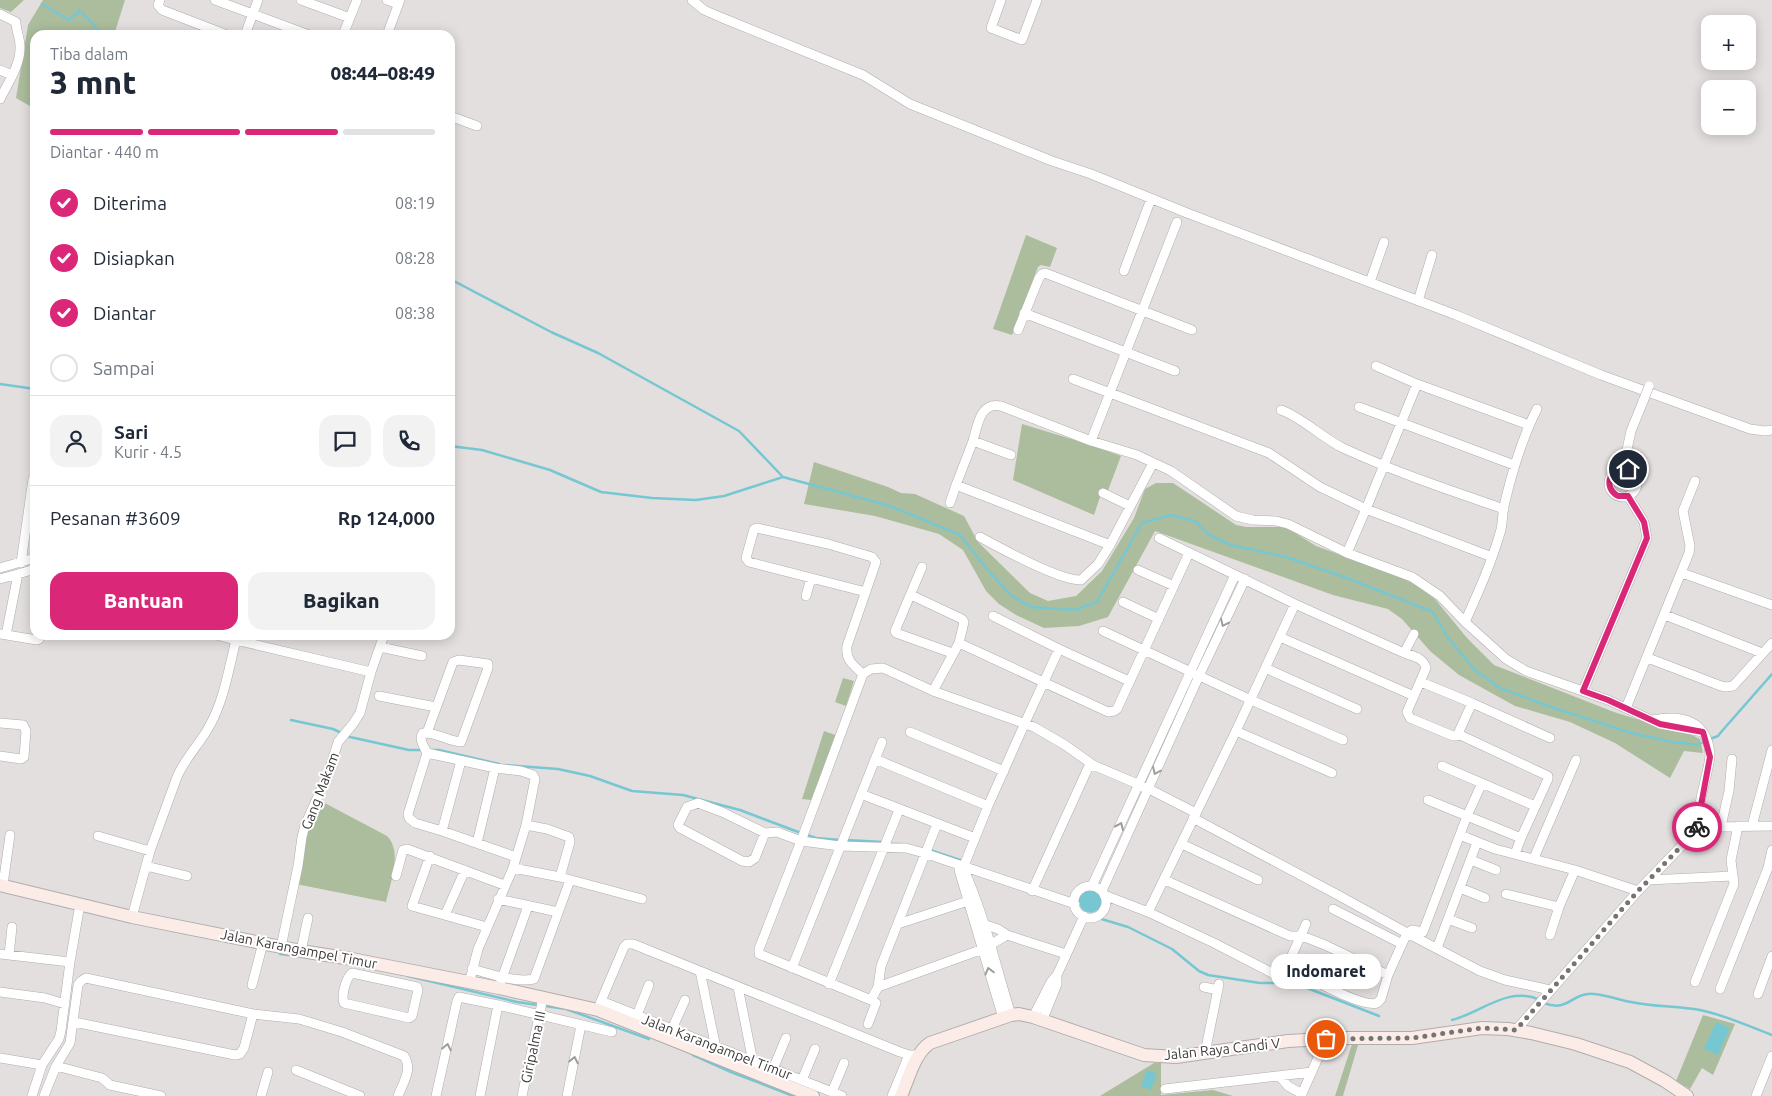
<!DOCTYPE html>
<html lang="id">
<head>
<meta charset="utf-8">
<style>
  body { margin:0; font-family:Ubuntu,sans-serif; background:#f2f2f3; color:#1f2937; height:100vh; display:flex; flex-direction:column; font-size:19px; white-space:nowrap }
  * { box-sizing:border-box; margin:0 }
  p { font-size:16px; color:#747a83 }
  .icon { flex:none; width:28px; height:28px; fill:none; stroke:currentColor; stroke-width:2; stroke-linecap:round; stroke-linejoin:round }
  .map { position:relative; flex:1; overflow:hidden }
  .side { position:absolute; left:30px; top:30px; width:425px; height:610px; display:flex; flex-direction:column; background:#fff; border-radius:15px; box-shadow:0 2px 12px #0003 }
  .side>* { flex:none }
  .tools { position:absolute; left:1701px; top:15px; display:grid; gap:10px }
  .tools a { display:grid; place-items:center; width:55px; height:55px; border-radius:10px; background:#fff; box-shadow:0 2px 12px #0003; font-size:25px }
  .pin { position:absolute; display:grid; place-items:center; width:42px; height:42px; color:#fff; margin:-21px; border:2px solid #fff; border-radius:50%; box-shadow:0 1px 5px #0007 }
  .courier { position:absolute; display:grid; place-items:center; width:50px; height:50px; margin:-25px; border:4px solid #db2777; border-radius:50%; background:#fff; color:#222; box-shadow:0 1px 6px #0007 }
  .bubble { position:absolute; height:35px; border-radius:15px; background:#fff; box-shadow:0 2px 12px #0003; font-size:16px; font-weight:800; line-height:35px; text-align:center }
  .headline em { font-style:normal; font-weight:800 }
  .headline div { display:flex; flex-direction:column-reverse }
  .headline { display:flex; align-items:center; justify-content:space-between; height:85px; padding:0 20px }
  h1 { font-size:32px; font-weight:800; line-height:38px }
  .bar { display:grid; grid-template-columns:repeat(4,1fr); gap:8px 5px; align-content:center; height:60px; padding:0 20px }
  .bar i { height:6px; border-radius:4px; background:#e0e1e3 }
  .bar .on { background:#db2777 }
  .bar p { grid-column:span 4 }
  .line { display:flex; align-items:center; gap:12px; padding:0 20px; border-top:1px solid #e0e1e3 }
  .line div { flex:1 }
  .round { display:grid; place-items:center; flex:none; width:52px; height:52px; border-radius:15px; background:#f2f2f3 }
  ol { padding:0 20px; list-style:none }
  li { display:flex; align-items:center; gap:15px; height:55px }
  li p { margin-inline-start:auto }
  li .icon { padding:5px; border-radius:50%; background:#db2777; color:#fff; stroke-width:4 }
  li:last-child { color:#747a83 }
  li i { width:28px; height:28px; border:2px solid #e0e1e3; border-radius:50% }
  .primary-button { display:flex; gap:10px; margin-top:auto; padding:10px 20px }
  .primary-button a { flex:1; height:58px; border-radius:15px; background:#db2777; color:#fff; font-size:20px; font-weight:800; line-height:58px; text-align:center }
  .primary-button a+a { background:#f2f2f3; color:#1f2937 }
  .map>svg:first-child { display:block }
</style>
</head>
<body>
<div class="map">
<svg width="1772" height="1096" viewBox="0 0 1772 1096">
  <rect width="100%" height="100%" fill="#e3dfde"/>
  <path fill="#abbd9c" d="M0 0H24L11 12 0 8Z
    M43 0H125L114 35H35V109L16 98 28 25Z
    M1026 235 1057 248 1050 267 1041 265 1038 267 1012 335 993 329Z
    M1022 424 1091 445 1121 456 1107 493 1102 491 1094 515 1013 480Z
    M814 462 888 487 901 493 915 494 964 516 978 542 1030 593 1048 601 1076 596 1102 571 1134 518 1145 489 1156 483H1173L1236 525 1246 527H1280L1289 529 1316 546 1403 578 1417 586 1435 599 1467 638 1494 665 1614 712 1681 733 1690 734 1700 739 1703 753 1684 751 1670 778 1615 743 1570 722 1515 706 1459 675 1430 651 1402 619 1388 609 1333 595 1155 531 1108 617 1079 626 1044 628 1016 615 999 604 986 591 963 550 939 534 875 516 804 504Z
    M843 678 854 681 846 706 835 702Z
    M824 731 838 736 811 800 802 799Z
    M319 800 387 836C403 852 390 883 386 902L296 884 303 839Z
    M1703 1015 1735 1024 1713 1075 1702 1068 1690 1089 1676 1081Z
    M1352 1044 1358 1045 1343 1096H1335Z
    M1154 1063H1161V1095L1213 1090 1233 1096H1100Z"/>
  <path fill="#77c7d3" d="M1086 890H1094L1102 898C1103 918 1077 917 1079 898Z
    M1716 1022 1730 1028 1718 1055 1704 1049Z
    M1147 1070 1157 1074 1151 1090 1141 1086Z"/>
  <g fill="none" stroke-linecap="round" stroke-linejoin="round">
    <path stroke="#77c7d3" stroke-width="2.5" d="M42 4 69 20 80 10 102 35
      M450 279 551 332 598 353 739 431 783 477 890 506 960 535 986 568 1012 596 1031 607 1075 610 1097 602 1142 523 1170 515 1195 521 1209 535 1231 545 1286 557 1347 578 1433 612 1448 638 1475 670 1500 688 1548 706 1631 733 1672 742 1698 745 1705 741
      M0 384 35 389
      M450 446 482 450 550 470 601 492 652 498 696 500 724 496 783 477
      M291 720 333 729 350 737 409 750H423
      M1710 739 1718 736 1722 731 1772 674
      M429 750H439L499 764
      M504 765 558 769 590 776 632 791 683 795 740 810 801 833
      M807 835 816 838 841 840
      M846 840 883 842
      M930 850 963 861
      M1098 918 1128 927 1172 949 1199 971 1208 975 1260 983H1286L1302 986 1379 1016
      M280 954 298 956
      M408 976 517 1002 566 1009 649 1039
      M1544 1003C1569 1013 1571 992 1594 994 1607 995 1619 1000 1631 1002 1654 1007 1677 1006 1700 1010 1725 1015 1748 1026 1772 1035
      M1452 1020C1480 1013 1509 985 1540 1000
      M693 1055 731 1072 793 1096"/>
    <defs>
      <path id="street" d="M160 0 158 5 162 10 227 35
        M215 0 309 35
        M301 0 350 18
        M387 0 398 4
        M692 0 704 10 720 17 863 75 910 104 1052 161 1091 174 1187 213 1456 315 1601 375 1750 429 1765 431 1772 430
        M1001 0 991 28 1022 40 1037 0
        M0 14 16 22C16 31 20 38 20 46 21 64 8 83 0 99
        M245 35 258 0
        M343 35 357 0
        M387 35 400 0
        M0 70 12 75
        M450 116 477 126
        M1124 271 1151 199
        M1370 282 1384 242
        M1418 301 1432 255
        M1024 313 1175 371
        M1018 330 1039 278 1042 274 1045 273 1192 330
        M1376 366 1417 384 1529 425
        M1073 379 1269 453 1320 487 1366 509 1492 557
        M1359 407 1514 465
        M1281 410C1303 418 1321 437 1343 448 1395 472 1449 490 1504 509
        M973 441 956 485 1110 545
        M1091 441 1177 222
        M1011 455 973 441C978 424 980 402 1001 406L1091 441 1137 455 1171 471 1236 516 1253 520 1276 521 1288 524 1347 553 1412 577 1440 596 1465 622 1506 659 1526 671 1608 700 1660 724 1703 732
        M1623 468 1631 431 1644 399
        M1609 483a14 14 0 1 1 28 0a14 14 0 1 1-28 0Z
        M1103 493 1130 506
        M950 503 956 485
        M980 537C1000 548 1060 581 1081 580L1098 564 1110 545 1153 463
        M1159 538 1295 604 1404 653C1413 656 1424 658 1426 668L1407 712 1410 718 1453 736H1457L1472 703
        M1347 553 1366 509 1417 384
        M21 563 33 479
        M922 567 895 631 896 633 952 653
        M0 568 35 558
        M1138 570 1174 586
        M1682 573 1772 605
        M18 574 35 569
        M0 579 18 574 6 635
        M911 595 962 619 964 622 959 643 933 691
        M806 596 811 578
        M1123 602 1159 619
        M1665 615 1762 653
        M993 616 1059 649 1129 681
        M1465 622C1478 593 1491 564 1500 533 1503 524 1502 515 1504 506 1512 472 1521 440 1537 409
        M1103 631 1251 700 1343 740
        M0 634 37 640 39 639 41 635
        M216 635 236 640 237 636
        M1280 637 1414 696
        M959 643 1108 712 1114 711 1117 709 1189 553
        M380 647 422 656
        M1404 653 1414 634
        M1648 658 1721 686 1726 687 1733 686 1772 643
        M1265 668 1357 709
        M863 674C854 666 845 660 847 646L876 562 872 557 828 544 757 528 754 529 746 558 749 562 866 592
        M1421 682 1472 703 1550 738
        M1583 691 1647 538 1644 522 1628 496
        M379 696 436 707
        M1626 708 1689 553 1690 546 1683 511 1695 481
        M1653 720C1681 714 1707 720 1710 754 1710 763 1706 775 1704 785 1700 800 1698 815 1696 831
        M0 723 23 725 26 731 24 757 21 759 0 756
        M1236 731 1332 773
        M910 732 1004 771
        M429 733 428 730 453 662 459 660 488 664V668L461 742C448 741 436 732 423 733 418 739 424 746 427 753L408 814 409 818 415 823 442 831 516 857
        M1458 734 1548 776V779L1521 838 1515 854
        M427 753 495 768 521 771 533 775 535 779 526 825 513 868 478 949 471 976 467 982
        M875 759 988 806
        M1442 766 1535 806
        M861 794 975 838
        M1428 800 1521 838
        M1193 818 1336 894 1407 933 1480 971 1505 980 1550 990
        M526 825 547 829 569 837 570 842 560 877
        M1721 826 1729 791 1732 759
        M1752 826 1772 750
        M442 831 461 761
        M765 833 755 858 749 862 742 861 680 828 678 825 687 807 698 803 722 812 765 833 777 832 801 841 840 846 906 848 924 853 1075 904
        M1460 835 1495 849 1575 870 1559 907 1550 935
        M98 836 150 851
        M477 843 495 768
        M1182 844 1258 880
        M430 856 412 906 487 927
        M1534 858 1576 760
        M1471 860 1496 870
        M146 866 187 876
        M513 868 560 877 642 899
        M959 870 1003 1018
        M1575 870 1638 891
        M396 876 403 850 407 849 504 885
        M1165 880 1290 936H1302L1325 945 1388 975
        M1648 880 1733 876
        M3 885 10 835
        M1092 886 1235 575
        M1074 902a16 16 0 1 1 32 0a16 16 0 1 1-32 0Z
        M1460 888 1485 898
        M1032 891 1088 768 1093 765
        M1102 891 1199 676 1245 579
        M1506 894 1559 907
        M1104 895 1148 912 1214 943 1278 976 1284 973 1306 924
        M498 899 558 912
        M1333 909 1402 944
        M1148 912 1236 731 1295 604
        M445 915 465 870
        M132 917 150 851 177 777C185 758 200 744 210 725 224 700 229 668 236 640L371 672
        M1448 919 1472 928
        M898 924 974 899
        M983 924 998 929 1007 935 1066 954
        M1007 935 983 949 878 987 871 1000 759 954V949L801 841 863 674 871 669 883 668 933 691 1034 727 1065 745 1093 765 1147 788 1196 813
        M281 947 298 866 302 837 305 825 328 774 338 742 353 724 360 713 371 672 384 635
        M1437 948 1476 845
        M301 951 308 918
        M0 954 70 962
        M9 955 12 927
        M1287 967C1304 974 1362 1009 1377 1003L1381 999 1388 975 1407 933 1412 930 1423 932 1467 816 1482 783
        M792 968 882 742
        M472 969C491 974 515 983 534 979L570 880
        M700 971 716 1048 714 1051
        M352 973 417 987 418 990 412 1016 409 1018 344 1003C341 995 346 978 352 973Z
        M501 981 528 906
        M1695 982 1734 884 1731 860 1738 826
        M829 984 899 810
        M252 985 263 943
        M738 987 753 1062 752 1065
        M878 987 881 966 937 824
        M1204 987 1218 990
        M1720 989 1768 868 1772 850
        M0 992 45 998 65 1004
        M1758 994 1772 956
        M601 1001 624 947 627 944H633L900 1052 909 1055H919
        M599 1007 601 1001 842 1096
        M637 1015 649 985
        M1011 1015C996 967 984 913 963 868L988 806 1024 725 1059 649
        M1033 1017 1051 982 1057 975 1084 916
        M1042 1021 1057 984V978
        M74 1022 235 1055 240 1054 244 1048 253 1014
        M868 1024 876 1003 871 1000
        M672 1029 685 1000
        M1516 1030 1638 891 1696 831 1703 827 1772 826
        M1205 1053 1219 984
        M0 1058 42 1065
        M56 1066 102 1078 110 1085 161 1096
        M773 1069 786 1038
        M296 1070 360 1096
        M1280 1077 1288 1086 1302 1094
        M802 1080 815 1049
        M1165 1089 1312 1072
        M832 1092 844 1063
        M32 1096 42 1065 59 1039 61 1031 70 962 80 904
        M44 1096 56 1066 70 1043 78 985 81 981 86 978 253 1014 299 1019 342 1032 404 1056C413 1069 403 1083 398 1096
        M261 1096 268 1072
        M436 1096 457 1001 459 997 498 1005 612 1032
        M480 1096 498 1005
        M522 1096 543 998
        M567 1096 581 1025
        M892 1096 909 1055
        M1301 1096 1321 1051
        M1756 1096 1772 1056"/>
      <path id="secondary" d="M0 885 132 917 301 951 352 959 499 988 598 1010 813 1096
        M901 1096C909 1078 914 1054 930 1043L1011 1015 1019 1014 1033 1017 1144 1055 1176 1057 1288 1041 1341 1038H1412L1482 1028 1508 1029 1531 1033 1576 1044 1630 1062 1665 1081 1687 1096"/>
    </defs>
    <use href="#street" stroke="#b0adab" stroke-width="10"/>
    <use href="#secondary" stroke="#b0adab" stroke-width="14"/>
    <use href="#street" stroke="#fff" stroke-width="9"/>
    <use href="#secondary" stroke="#fbece8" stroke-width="12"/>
    <defs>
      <path id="street-bridge" d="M1644 399 1649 386"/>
    </defs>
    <use href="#street-bridge" stroke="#b0adab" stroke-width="10" stroke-linecap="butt"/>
    <use href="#street-bridge" stroke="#fff" stroke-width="9"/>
  </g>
  <defs><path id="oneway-chevron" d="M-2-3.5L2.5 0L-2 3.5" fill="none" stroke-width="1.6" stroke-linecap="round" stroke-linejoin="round" transform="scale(1.25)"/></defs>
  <g stroke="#9e9c9c">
    <use href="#oneway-chevron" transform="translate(1224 623) rotate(115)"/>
    <use href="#oneway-chevron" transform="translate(1156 771) rotate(115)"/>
    <use href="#oneway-chevron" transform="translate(1120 826) rotate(-66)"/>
    <use href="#oneway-chevron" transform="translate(989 971) rotate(-105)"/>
    <use href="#oneway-chevron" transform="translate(447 1047) rotate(-78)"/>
    <use href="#oneway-chevron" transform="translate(574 1060) rotate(-78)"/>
  </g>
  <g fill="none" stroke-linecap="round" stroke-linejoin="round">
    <path stroke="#767473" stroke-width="5" stroke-dasharray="0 9" d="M1326 1039 1412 1038 1482 1028 1516 1030 1638 891 1696 831 1697 827"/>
    <path stroke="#db2777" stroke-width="6" d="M1628 469C1610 466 1602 487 1618 496H1628L1644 522 1647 538 1583 691 1608 700 1660 724 1703 732 1710 757 1697 827"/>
  </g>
  <g text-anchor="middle" stroke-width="4" stroke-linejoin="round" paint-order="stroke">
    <g font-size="14" fill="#3c3a39" stroke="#fff">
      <text transform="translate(320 791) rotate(-69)" y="5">Gang Makam</text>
      <text transform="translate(299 949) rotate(11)" y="5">Jalan Karangampel Timur</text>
      <text transform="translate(533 1047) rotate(-78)" y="5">Giripalma III</text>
      <text transform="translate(717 1047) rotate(21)" y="5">Jalan Karangampel Timur</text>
      <text transform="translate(1222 1049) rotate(-6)" y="5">Jalan Raya Candi V</text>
    </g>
  </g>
</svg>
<div class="tools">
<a>+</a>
<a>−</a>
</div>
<div class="pin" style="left:1326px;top:1039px;background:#ea580c"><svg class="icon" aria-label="bag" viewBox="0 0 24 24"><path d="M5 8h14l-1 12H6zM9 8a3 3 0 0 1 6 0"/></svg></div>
<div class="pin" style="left:1628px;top:469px;background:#1f2937"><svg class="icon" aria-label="home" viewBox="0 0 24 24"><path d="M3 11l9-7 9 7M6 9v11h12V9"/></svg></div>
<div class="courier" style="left:1697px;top:827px"><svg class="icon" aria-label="bike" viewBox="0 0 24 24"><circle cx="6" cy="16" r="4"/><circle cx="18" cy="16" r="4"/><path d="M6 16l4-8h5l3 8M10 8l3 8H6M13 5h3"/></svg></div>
<div class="bubble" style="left:1271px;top:954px;width:110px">Indomaret</div>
<section class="side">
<div class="headline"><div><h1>3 mnt</h1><p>Tiba dalam</p></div><em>08:44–08:49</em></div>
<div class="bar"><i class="on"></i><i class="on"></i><i class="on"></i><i></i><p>Diantar · 440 m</p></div>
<ol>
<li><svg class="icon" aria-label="check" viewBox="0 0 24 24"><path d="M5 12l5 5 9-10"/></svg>Diterima<p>08:19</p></li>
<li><svg class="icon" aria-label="check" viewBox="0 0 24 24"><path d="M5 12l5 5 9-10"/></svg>Disiapkan<p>08:28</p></li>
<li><svg class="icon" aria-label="check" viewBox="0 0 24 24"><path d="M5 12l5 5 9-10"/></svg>Diantar<p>08:38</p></li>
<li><i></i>Sampai</li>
</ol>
<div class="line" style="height:90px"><a class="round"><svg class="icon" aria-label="person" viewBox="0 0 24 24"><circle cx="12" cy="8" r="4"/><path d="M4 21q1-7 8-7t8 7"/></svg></a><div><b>Sari</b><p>Kurir · 4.5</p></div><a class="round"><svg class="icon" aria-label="chat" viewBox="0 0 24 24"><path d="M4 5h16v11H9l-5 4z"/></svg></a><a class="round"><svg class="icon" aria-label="phone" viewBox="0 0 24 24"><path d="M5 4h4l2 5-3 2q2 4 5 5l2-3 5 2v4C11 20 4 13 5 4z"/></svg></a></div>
<div class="line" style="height:65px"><div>Pesanan #3609</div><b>Rp 124,000</b></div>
<div class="primary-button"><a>Bantuan</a><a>Bagikan</a></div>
</section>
</div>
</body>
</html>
